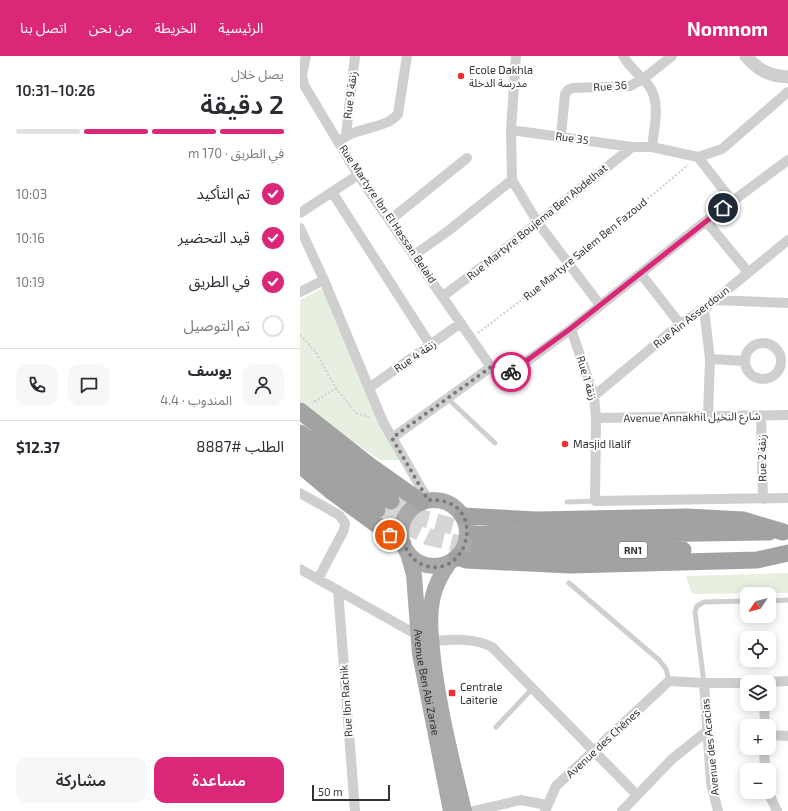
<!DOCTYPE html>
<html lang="ar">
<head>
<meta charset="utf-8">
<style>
  body { margin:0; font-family:"Exo 2","Noto Sans Arabic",sans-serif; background:#f7f7f7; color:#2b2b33; direction:rtl; height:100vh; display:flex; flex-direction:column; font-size:15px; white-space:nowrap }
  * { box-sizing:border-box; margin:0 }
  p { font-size:13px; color:#7c7c81 }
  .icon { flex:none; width:22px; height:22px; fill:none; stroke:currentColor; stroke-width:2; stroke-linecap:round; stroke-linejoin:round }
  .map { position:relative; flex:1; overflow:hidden; direction:ltr }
  .panel { display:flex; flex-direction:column; background:#fff; width:300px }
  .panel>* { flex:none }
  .needle { width:26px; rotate:235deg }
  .controls { position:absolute; left:440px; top:531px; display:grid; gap:8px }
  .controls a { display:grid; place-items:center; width:36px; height:36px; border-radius:8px; background:#fff; box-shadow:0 2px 10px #0003; font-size:20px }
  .scale { position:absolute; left:12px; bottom:10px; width:78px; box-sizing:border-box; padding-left:4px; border:2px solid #323232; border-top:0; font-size:11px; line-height:14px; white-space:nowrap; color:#323232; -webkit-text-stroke:3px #fff; paint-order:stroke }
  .pin { position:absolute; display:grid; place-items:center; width:34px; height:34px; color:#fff; margin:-17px; border:2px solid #fff; border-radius:50%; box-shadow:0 1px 4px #0007 }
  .courier { position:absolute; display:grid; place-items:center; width:40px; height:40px; margin:-20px; border:3px solid #db2777; border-radius:50%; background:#fff; color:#222; box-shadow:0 1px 5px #0007 }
  .summary em { font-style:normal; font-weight:600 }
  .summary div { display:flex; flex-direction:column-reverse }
  .summary { display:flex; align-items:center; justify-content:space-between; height:68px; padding:0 16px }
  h1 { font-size:26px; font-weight:600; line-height:30px }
  .bar { display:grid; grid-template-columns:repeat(4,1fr); gap:6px 4px; align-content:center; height:48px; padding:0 16px }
  .bar i { height:5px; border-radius:3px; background:#e1e1e2 }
  .bar .active { background:#db2777 }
  .bar p { grid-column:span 4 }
  .line { display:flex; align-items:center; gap:10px; padding:0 16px; border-top:1px solid #e1e1e2 }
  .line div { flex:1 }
  .round { display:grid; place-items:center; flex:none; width:42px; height:42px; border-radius:12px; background:#f7f7f7 }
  ol { padding:0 16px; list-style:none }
  li { display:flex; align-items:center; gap:12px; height:44px }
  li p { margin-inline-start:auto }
  li .icon { padding:4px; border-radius:50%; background:#db2777; color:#fff; stroke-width:4 }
  li:last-child { color:#7c7c81 }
  li i { width:22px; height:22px; border:2px solid #e1e1e2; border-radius:50% }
  .cta { display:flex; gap:8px; margin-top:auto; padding:8px 16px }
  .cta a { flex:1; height:46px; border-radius:12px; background:#db2777; color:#fff; font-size:16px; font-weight:600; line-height:46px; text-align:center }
  .cta a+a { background:#f7f7f7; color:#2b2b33 }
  header { display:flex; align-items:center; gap:24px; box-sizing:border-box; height:56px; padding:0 20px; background:#db2777; color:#fff }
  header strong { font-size:19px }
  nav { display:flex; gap:22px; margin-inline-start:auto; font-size:14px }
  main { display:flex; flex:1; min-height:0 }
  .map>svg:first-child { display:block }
</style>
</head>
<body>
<header>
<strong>Nomnom</strong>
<nav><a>الرئيسية</a><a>الخريطة</a><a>من نحن</a><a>اتصل بنا</a></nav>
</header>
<main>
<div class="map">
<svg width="488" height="755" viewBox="0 0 488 755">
  <rect width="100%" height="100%" fill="#fff"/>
  <path fill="#e7efe0" d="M25 231 101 404H80L7 354 0 345V244Z
    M488 517V537L392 538 386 520Z"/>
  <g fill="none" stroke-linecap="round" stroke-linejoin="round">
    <path stroke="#d6d6d6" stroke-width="17" stroke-dasharray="17 8" stroke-linecap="butt" d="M91 445 122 462 177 477
      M82 458 129 481 178 492"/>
    <path stroke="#cfcfcf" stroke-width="2" stroke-dasharray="2 2" stroke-linecap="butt" d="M277 202 388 109
      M178 277 262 213
      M0 279 15 295 36 332 12 347
      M36 332 56 357 71 362"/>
    <path stroke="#cfcfcf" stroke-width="5" d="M147 342 195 387
      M267 446 295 445
      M269 527 359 604 366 613 369 625
      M469 545 488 544
      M404 627 395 556 397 550 404 546 447 545
      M196 671 232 633"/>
    <path stroke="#cfcfcf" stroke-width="10" d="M6 0 2 19 4 29 58 119 191 311 204 317 216 313 271 273 406 165 488 104
      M216 0 211 74 212 124 238 167 300 249
      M323 0C330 12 341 20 349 30 361 46 354 73 352 91
      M211 74 332 91H352L398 101 422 93 488 36
      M46 79 55 0
      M261 80 265 38 268 34 273 32 330 30 343 23 372 0
      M39 86C55 70 85 74 98 58L107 0
      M398 101 432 145
      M32 136 131 290
      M0 157 58 119
      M90 164 167 102
      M406 165 448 216
      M0 172 24 224 83 366 128 444
      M114 199 148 175 212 124
      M341 218 380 268
      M0 236 24 224
      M143 240 190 205 332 91
      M414 244 488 247
      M404 253 410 303 408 360
      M271 273 294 340 296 362 295 445 488 442
      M445 305a18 18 0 1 1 36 0a18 18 0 1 1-36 0Z
      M410 303 445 305
      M69 332 161 267
      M294 340 380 268 404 253 488 184
      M461 360 463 443
      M296 362 488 359
      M92 382 191 311
      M0 437 39 459 45 467 44 474 18 523
      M0 513 119 580
      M38 534 55 755
      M131 585C153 584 172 581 192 591L337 739
      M469 626 488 625
      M404 627 411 727 418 755
      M464 648 465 670
      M469 679 488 680
      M464 692 465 714
      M468 736 477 755
      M173 755 221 744 247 749
      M245 755 256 730 369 625 404 627H447
      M322 755 372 703 406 676"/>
    <path stroke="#cfcfcf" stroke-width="13" d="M446 0C458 14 469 20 488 21"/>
    <g stroke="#aaa" stroke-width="16">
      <circle cx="134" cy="477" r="33"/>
      <path id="s1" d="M108 497 114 519 120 598 151 755"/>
      <path d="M149 507C142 517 136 527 133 540 128 560 131 583 133 603 139 654 152 705 164 755"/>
    </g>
    <path stroke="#a2a2a2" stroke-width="17" d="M0 355 70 410 121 446
      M0 377 91 445
      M0 394 77 454
      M0 409 31 435 103 488
      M163 460 236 464 387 461 443 464 483 476
      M177 477 214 480 469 476
      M178 492 261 495 383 494
      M157 501 166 504 270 509 457 504 488 497"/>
  </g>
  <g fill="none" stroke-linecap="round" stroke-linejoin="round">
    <path stroke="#7a7a7a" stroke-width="4" stroke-dasharray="0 7.2" d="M90 479C94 482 100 484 103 488 109 496 111 503 121 508 168 529 192 441 128 444L92 382 191 311 204 317 211 316"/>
    <path stroke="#db2777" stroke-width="5" d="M211 316 270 273 423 152"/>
  </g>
  <g fill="#f12d2f" stroke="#fff" stroke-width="1.5">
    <circle cx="161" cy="20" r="4"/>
    <circle cx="265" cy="388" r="4"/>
    <rect x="148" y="633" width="8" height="8" rx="2"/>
  </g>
  <g text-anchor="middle" stroke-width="4" stroke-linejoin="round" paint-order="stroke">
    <rect fill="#fff" stroke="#707070" stroke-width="1" x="319" y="486" width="28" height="16" rx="3"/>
    <g font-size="10" font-weight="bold" fill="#323232">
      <text x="333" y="498">RN1</text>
    </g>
    <g font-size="11" fill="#323232" stroke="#fff" text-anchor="start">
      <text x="169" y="18">Ecole Dakhla<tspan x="169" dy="13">مدرسة الدخلة</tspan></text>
      <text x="273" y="392">Masjid Ilalif</text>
      <text x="160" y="635">Centrale<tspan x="160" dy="13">Laiterie</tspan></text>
    </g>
    <g font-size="11" fill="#323232" stroke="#fff">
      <text transform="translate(310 30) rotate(-4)" y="4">Rue 36</text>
      <text transform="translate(50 39) rotate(-83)" y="4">Rue 9 زنقة</text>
      <text transform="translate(272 82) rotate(8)" y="4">Rue 35</text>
      <text transform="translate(88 158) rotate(56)" y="4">Rue Martyre Ibn El Hassan Belaid</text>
      <text transform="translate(237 166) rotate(-39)" y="4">Rue Martyre Boujema Ben Abdelhat</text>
      <text transform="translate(285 193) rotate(-39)" y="4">Rue Martyre Salem Ben Fazoud</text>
      <text transform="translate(391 261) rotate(-38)" y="4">Rue Ain Asserdoun</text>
      <text transform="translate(115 300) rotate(-35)" y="4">Rue 4 زنقة</text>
      <text transform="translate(287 322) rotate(73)" y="4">Rue 1 زنقة</text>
      <text transform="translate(392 361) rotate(-1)" y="4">Avenue Annakhil شارع النخيل</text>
      <text transform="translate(462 402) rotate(-91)" y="4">Rue 2 زنقة</text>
      <text dy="4" stroke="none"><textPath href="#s1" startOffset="131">Avenue Ben Abi Zarae</textPath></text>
      <text transform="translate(46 645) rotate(-94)" y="4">Rue Ibn Rachik</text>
      <text transform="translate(303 687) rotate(-43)" y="4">Avenue des Chênes</text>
      <text transform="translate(410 691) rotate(-96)" y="4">Avenue des Acacias</text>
    </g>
  </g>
</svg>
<div class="controls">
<a><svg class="needle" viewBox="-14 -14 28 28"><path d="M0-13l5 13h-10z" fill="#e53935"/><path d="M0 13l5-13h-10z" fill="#7c7c81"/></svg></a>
<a><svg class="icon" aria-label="locate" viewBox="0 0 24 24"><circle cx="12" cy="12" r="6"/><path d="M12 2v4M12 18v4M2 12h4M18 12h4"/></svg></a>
<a><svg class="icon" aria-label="layers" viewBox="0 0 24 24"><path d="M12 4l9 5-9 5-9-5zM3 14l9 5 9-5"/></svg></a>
<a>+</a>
<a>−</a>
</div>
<div class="scale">50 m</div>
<div class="pin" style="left:90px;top:479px;background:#ea580c"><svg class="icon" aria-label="bag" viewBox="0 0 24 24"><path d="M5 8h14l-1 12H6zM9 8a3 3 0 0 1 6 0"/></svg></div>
<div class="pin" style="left:423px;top:152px;background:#1f2937"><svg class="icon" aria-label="home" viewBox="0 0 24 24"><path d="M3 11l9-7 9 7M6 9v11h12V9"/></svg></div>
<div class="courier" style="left:211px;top:316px"><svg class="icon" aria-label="bike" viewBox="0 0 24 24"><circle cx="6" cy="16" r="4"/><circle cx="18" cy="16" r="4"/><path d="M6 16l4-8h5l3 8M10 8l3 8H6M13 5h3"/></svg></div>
</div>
<section class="panel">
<div class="summary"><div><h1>2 دقيقة</h1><p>يصل خلال</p></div><em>10:26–10:31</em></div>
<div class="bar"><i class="active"></i><i class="active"></i><i class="active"></i><i></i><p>في الطريق · 170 m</p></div>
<ol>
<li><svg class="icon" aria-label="check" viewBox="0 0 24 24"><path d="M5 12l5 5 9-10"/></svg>تم التأكيد<p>10:03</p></li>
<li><svg class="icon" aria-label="check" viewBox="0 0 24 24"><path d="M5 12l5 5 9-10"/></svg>قيد التحضير<p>10:16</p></li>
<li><svg class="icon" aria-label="check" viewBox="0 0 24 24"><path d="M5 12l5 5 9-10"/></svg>في الطريق<p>10:19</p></li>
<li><i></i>تم التوصيل</li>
</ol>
<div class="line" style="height:72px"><a class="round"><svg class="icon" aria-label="person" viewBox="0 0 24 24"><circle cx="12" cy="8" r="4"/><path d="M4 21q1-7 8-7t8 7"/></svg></a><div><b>يوسف</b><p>المندوب · 4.4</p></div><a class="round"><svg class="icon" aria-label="chat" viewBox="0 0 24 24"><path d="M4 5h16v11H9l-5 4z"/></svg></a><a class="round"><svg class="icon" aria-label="phone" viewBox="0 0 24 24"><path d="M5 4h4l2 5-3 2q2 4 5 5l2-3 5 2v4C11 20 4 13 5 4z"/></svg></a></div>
<div class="line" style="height:52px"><div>الطلب #8887</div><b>$12.37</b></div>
<div class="cta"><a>مساعدة</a><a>مشاركة</a></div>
</section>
</main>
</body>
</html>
